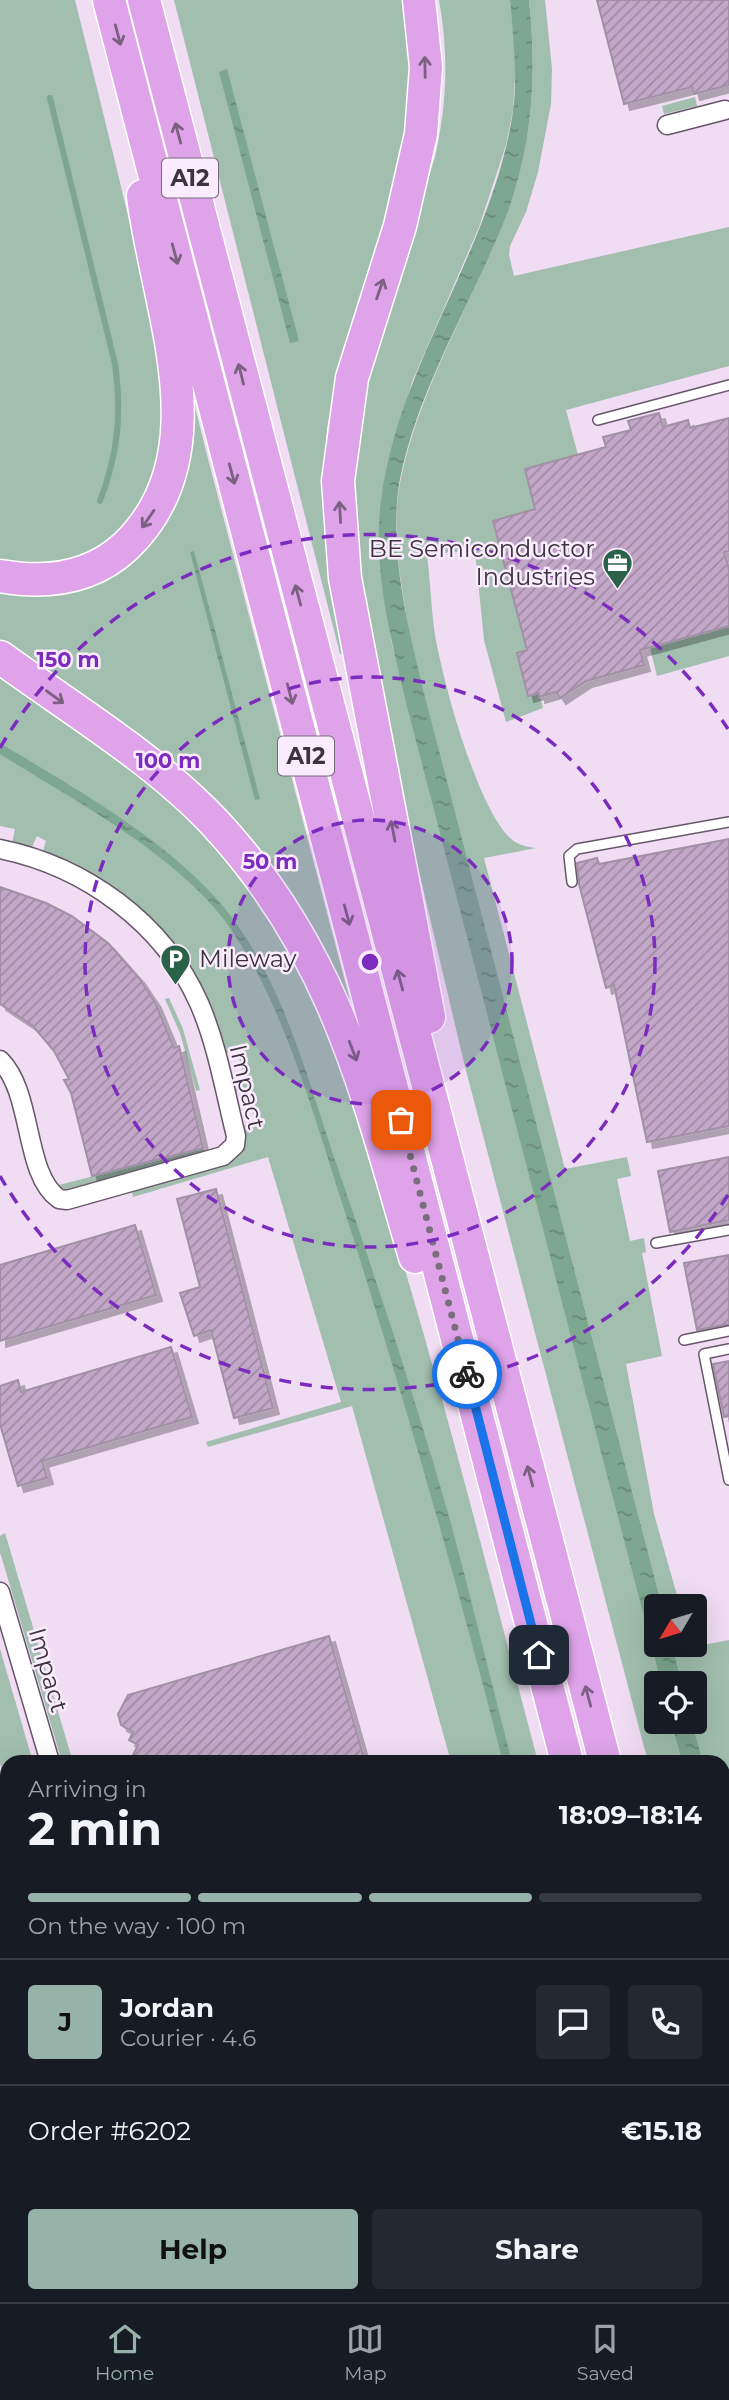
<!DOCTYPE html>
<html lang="en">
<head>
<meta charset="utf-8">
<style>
  body { margin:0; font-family:Montserrat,sans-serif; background:#242831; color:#f1f3f6; height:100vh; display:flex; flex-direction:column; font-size:26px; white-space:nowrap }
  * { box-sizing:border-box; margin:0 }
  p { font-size:23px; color:#9ea1a6 }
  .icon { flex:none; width:38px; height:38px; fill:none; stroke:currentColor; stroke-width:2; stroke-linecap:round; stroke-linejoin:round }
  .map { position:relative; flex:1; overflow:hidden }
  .details { position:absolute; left:0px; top:1755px; width:730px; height:548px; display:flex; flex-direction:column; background:#171b24; border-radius:21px 21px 0 0; box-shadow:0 7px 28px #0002 }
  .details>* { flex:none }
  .needle { width:46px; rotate:232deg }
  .tools { position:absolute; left:644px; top:1594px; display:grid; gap:14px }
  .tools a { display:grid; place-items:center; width:63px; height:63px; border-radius:7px; background:#171b24; box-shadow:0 7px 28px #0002; font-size:35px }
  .pin { position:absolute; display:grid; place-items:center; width:60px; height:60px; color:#fff; margin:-30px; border-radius:14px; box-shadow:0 4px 10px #0006 }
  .courier { position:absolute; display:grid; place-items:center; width:70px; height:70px; margin:-35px; border:5px solid #1a73e8; border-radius:50%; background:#fff; color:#222; box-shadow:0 2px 9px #0007 }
  .overview em { font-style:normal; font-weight:700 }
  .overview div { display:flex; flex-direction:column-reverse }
  .overview { display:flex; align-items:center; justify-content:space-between; height:119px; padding:0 28px }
  h1 { font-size:46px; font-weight:700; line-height:52px }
  .bar { display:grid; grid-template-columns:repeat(4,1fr); gap:10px 7px; align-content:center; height:84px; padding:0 28px }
  .bar i { height:9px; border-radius:5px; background:#363941 }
  .bar .active { background:#97b2a8 }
  .bar p { grid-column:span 4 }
  .line { display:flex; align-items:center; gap:18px; padding:0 28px; border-top:2px solid #363941 }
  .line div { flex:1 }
  .round { display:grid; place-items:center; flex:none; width:74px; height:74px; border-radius:7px; background:#242831 }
  .action { display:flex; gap:14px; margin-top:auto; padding:14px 28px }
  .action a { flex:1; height:80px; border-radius:7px; background:#97b2a8; color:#111; font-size:28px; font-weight:700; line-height:80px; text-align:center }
  .action a+a { background:#242831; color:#f1f3f6 }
  .dock { display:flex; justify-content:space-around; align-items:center; height:98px; border-top:2px solid #363941; background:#171b24; font-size:19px; color:#9ea1a6 }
  .dock a { display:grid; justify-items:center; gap:4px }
  .dock .active { color:#97b2a8 }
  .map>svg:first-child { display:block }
</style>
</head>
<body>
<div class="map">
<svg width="729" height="2302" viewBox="0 0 729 2302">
  <defs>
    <pattern id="forest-crowns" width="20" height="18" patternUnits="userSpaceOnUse" patternTransform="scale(1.75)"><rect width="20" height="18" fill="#a1beae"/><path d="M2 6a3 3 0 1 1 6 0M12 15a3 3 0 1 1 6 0" fill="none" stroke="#849b8f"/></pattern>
    <pattern id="water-ripples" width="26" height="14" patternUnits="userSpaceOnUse" patternTransform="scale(1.75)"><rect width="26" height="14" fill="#7da791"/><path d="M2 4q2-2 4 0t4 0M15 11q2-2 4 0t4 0" fill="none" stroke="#688978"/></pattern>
    <pattern id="building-hatch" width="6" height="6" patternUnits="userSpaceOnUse" patternTransform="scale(1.75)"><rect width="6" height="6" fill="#c3a7c8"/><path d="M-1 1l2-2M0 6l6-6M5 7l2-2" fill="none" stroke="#a089a4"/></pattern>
    <filter id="shadow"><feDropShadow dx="6" dy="6" stdDeviation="0" flood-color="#0004"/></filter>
  </defs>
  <rect width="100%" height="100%" fill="#f0dcf3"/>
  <path fill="#a1beae" d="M0 0H75C93 72 111 144 128 216 149 310 199 450 121 529 101 549 71 567 42 567 28 567 13 563 0 562Z
    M174 0H412L418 29 407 169 343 350 327 428 323 504 331 590 344 654H340Z
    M439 0H510L516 62 513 110 506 145 479 227 412 382 381 500 391 640 661 1683 656 1684V1722H671L682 1762H648L464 1063 406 816 349 519 357 406 435 157C447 103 449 55 439 0Z
    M529 0H545L552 69 551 104 538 172 526 212 510 246 509 255 514 276 729 227V366L566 410 578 455 536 511 493 521 527 650 529 696 539 693 543 708 506 722 484 640 475 551 427 554C430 579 431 604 434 629 442 679 474 797 507 835 515 844 524 847 536 848L484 858 565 1169 627 1157 631 1176 617 1179 630 1241 644 1238 646 1252 642 1253 662 1356 626 1364 654 1514 680 1606H662L412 647C403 594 389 532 401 478 421 384 473 302 507 213 533 144 537 73 529 0Z
    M695 97 697 106 664 114 662 106Z
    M184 363 207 455 381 1119 283 896 0 648V585L138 547Z
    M729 626V656L657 676 650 648Z
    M0 677C84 735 172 791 239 871 313 960 345 1077 379 1185 439 1375 487 1569 538 1762H451L352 1406 208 1447 206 1442 341 1402 268 1157 133 1197 132 1191 224 1164 239 1152 242 1126 256 1122 247 1089 233 1092 232 1088 246 1083 237 1050 223 1054 163 933 113 888 43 851 46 841 37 836 32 847 12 843 15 829 0 826Z
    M169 998 183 1029 200 1090 196 1091 180 1033 165 999Z
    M203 1148 204 1153 68 1190 55 1186Z
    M5 1533 73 1762H62L0 1552V1536Z
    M729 1640V1786L726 1787 729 1863 723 1839V1762H703L692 1722 695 1684 682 1683 672 1645 692 1647Z
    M0 1649 33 1762H7V1787L0 1763Z
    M0 1797 7 1821V1935L0 1937Z
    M723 1920 729 1944V2074L723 2050Z
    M18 2296H56L37 2302H10Z
    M157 2296H192L194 2302H159Z
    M577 2296H678L680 2302H579Z"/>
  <path fill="url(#forest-crowns)" d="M0 1855 7 1881V1897L0 1900Z"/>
  <path fill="url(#water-ripples)" d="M510 0H529C537 73 533 144 507 214 473 302 419 385 400 479 387 549 410 636 427 704L662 1606H656V1645H672L682 1683H661L408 710C392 643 372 570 381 501 398 363 493 248 513 111 518 74 513 37 510 0Z
    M227 69 299 341 290 343 219 72Z
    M194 551 260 799 255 800 190 552Z
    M0 743C71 786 157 834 213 895 280 967 305 1072 336 1163 377 1282 416 1400 450 1520 472 1601 491 1682 512 1762H503C455 1574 401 1387 342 1203 313 1112 275 974 210 903 153 841 71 799 0 754Z
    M671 1722H692L703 1762H682Z
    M723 1839 729 1863V1944L723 1920Z"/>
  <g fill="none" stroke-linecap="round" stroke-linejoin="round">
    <path stroke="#7da791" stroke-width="6" d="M50 98 115 364C122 414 118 454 100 501"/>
  </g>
  <path fill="url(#building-hatch)" stroke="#a290a6" stroke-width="2" filter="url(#shadow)" d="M597 0H729V85L694 94 692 87 624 104Z
    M659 413 663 427 688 420 690 428 729 418V551L724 552 729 569V626L640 650 644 665 586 681 560 698 556 692 539 697V693L528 696 517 653 527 650 493 521 535 509 525 469 606 447 603 437 631 430 628 421Z
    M729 839V1126L647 1142 614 985 606 988 579 884 577 863 597 858 599 864Z
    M0 887 46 903 72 916 108 943 139 978 155 1002 174 1048 179 1046 203 1148 92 1176 71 1093 64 1080 69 1079 54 1051 33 1026 0 1004Z
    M729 1157V1220L670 1232 658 1171Z
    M216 1189 273 1408 234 1418 211 1330 194 1336 180 1293 200 1287 177 1199Z
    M135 1225 156 1295 0 1341V1265Z
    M729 1255V1324L697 1330 684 1263Z
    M171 1347 192 1417 42 1461 47 1478 18 1486 0 1424V1386L18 1380 21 1392Z
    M729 1361V1416L724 1417 713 1364Z
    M329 1636 365 1762H147L133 1755 138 1745 129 1740 133 1732 121 1725 118 1714 128 1695Z"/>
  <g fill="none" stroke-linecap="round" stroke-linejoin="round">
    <defs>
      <path id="lane" d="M598 420 729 385
        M572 882 569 856 577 849 729 822
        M656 1243 729 1230
        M684 1340 729 1331
        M729 1349 704 1354 729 1480"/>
      <path id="street" d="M667 125 725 110
        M0 849C84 866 163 922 199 1003 217 1044 225 1092 236 1136L235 1145 223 1156 67 1200 59 1199C23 1173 34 1094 0 1060
        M0 1592 50 1762
        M0 2296 7 2290
        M207 2296 209 2302"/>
      <path id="highway" d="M109 0 567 1762
        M144 0 605 1762
        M419 0 426 67 421 134 400 226 352 378 338 481 345 578 429 1017
        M0 576C45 584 90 579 125 547 223 455 157 309 143 196
        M0 657C70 708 155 759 215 823 335 952 367 1093 415 1257
        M723 2210 729 2234
        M704 2296 705 2302"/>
    </defs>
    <use href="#lane" stroke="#67566a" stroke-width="12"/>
    <use href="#street" stroke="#67566a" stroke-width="21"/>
    <use href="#highway" stroke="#fff" stroke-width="35"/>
    <use href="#lane" stroke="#fff" stroke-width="9"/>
    <use href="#street" stroke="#fff" stroke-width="18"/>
    <use href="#highway" stroke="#dea3e9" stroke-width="32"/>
  </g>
  <defs><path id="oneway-shaft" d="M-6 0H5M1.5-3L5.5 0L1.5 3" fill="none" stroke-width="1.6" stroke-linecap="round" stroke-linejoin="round" transform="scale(1.75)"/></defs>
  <g stroke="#7c6082">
    <use href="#oneway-shaft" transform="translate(118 35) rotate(75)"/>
    <use href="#oneway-shaft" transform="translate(425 67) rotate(-91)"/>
    <use href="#oneway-shaft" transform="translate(178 133) rotate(-105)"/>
    <use href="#oneway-shaft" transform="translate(175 254) rotate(75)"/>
    <use href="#oneway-shaft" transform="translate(380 289) rotate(-71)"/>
    <use href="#oneway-shaft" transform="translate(241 374) rotate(-104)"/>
    <use href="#oneway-shaft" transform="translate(232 474) rotate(75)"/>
    <use href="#oneway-shaft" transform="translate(340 512) rotate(-93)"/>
    <use href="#oneway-shaft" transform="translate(148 519) rotate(125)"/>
    <use href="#oneway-shaft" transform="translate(298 595) rotate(-105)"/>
    <use href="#oneway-shaft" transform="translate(290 694) rotate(75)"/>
    <use href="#oneway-shaft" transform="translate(55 697) rotate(36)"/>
    <use href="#oneway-shaft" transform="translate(393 831) rotate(-101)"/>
    <use href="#oneway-shaft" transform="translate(347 915) rotate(75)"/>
    <use href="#oneway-shaft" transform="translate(400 980) rotate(-105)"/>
    <use href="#oneway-shaft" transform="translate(353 1051) rotate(69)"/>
    <use href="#oneway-shaft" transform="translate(530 1476) rotate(-105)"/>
    <use href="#oneway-shaft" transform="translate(588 1696) rotate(-105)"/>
  </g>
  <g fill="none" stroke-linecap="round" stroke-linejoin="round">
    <path stroke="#7a6e7d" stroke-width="7" stroke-dasharray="0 12.6" d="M401 1120 467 1374"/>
    <path stroke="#1a73e8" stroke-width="9" d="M467 1374 539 1655"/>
  </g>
  <circle cx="370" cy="962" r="142" fill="#7b2cbf" fill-opacity=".12"/>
  <g fill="none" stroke="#7b2cbf" stroke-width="3.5" stroke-dasharray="12 9">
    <circle cx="370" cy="962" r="142"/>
    <circle cx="370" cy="962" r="285"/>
    <path d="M728 1195A427 427 0 0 1 0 1176M0 748A427 427 0 0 1 728 729"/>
  </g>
  <defs>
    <symbol id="office-pin" viewBox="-11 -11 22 30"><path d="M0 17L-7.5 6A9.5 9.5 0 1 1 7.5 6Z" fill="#2a6249" stroke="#fbebfe"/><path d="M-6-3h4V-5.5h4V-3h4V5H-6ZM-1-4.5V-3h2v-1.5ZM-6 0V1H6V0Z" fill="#fff"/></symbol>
    <symbol id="parking-pin" viewBox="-11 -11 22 30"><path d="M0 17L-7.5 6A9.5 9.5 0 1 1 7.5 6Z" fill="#2a6249" stroke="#fbebfe"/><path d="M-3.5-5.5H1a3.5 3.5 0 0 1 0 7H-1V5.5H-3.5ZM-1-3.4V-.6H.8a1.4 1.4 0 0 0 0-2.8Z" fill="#fff"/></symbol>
  </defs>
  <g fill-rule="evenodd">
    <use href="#office-pin" x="600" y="546" width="35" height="47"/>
    <use href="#parking-pin" x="158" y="942" width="35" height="47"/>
  </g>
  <g text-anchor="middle" stroke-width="5" stroke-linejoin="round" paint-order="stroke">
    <g fill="#fbebfe" stroke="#756a77" stroke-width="2">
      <rect x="162" y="158.5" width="56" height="39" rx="5"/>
      <rect x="278" y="736.5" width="56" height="39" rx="5"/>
    </g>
    <g font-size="23" font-weight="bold" fill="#3b333d">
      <text x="190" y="186">A12</text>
      <text x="306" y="764">A12</text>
    </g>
    <g font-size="24" fill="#3b333d" stroke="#fbebfe" text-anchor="end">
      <text x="595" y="557">BE Semiconductor<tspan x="595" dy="28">Industries</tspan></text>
      <text x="199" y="967" text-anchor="start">Mileway</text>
    </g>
    <g font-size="24" fill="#3b333d" stroke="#fbebfe">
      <text transform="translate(247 1087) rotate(77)" y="8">Impact</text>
      <text transform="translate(48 1670) rotate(74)" y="8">Impact</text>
    </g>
  </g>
  <circle cx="370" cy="962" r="10" fill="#7b2cbf" stroke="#fbebfe" stroke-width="3.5"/>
  <g font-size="21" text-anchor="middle" font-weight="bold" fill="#7b2cbf" stroke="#fbebfe" stroke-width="5" stroke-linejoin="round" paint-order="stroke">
    <text x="68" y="667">150 m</text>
    <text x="168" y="768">100 m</text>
    <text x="270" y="869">50 m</text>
  </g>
</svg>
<div class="tools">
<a><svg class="needle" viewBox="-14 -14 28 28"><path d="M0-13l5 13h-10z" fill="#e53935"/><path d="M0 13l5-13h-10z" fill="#9ea1a6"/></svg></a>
<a><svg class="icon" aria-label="locate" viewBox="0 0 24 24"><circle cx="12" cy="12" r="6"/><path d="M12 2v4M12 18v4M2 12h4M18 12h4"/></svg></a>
</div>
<div class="pin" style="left:401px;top:1120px;background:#ea580c"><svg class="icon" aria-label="bag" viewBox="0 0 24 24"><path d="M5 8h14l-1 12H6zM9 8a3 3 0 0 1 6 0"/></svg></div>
<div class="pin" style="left:539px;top:1655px;background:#1f2937"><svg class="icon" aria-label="home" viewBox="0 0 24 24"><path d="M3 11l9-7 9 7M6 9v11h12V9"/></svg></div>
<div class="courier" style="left:467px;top:1374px"><svg class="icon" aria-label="bike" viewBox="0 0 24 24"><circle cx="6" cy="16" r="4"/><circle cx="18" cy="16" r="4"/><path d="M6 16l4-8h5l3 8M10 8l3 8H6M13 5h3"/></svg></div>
<section class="details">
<div class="overview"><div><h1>2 min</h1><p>Arriving in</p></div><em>18:09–18:14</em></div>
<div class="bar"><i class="active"></i><i class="active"></i><i class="active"></i><i></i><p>On the way · 100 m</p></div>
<div class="line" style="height:126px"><b class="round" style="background:#97b2a8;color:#111">J</b><div><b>Jordan</b><p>Courier · 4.6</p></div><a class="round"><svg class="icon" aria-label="chat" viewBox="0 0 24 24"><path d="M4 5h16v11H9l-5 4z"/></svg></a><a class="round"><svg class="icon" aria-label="phone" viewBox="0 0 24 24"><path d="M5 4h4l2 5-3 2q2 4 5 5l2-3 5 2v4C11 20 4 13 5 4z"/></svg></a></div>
<div class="line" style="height:91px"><div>Order #6202</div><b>€15.18</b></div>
<div class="action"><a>Help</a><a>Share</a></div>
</section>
</div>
<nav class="dock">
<a class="active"><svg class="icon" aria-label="home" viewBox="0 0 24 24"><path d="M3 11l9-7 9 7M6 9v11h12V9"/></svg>Home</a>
<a><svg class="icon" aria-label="map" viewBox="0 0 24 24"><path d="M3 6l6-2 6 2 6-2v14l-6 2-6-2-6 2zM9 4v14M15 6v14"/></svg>Map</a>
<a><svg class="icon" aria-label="saved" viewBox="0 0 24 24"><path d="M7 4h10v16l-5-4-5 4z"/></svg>Saved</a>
</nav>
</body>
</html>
